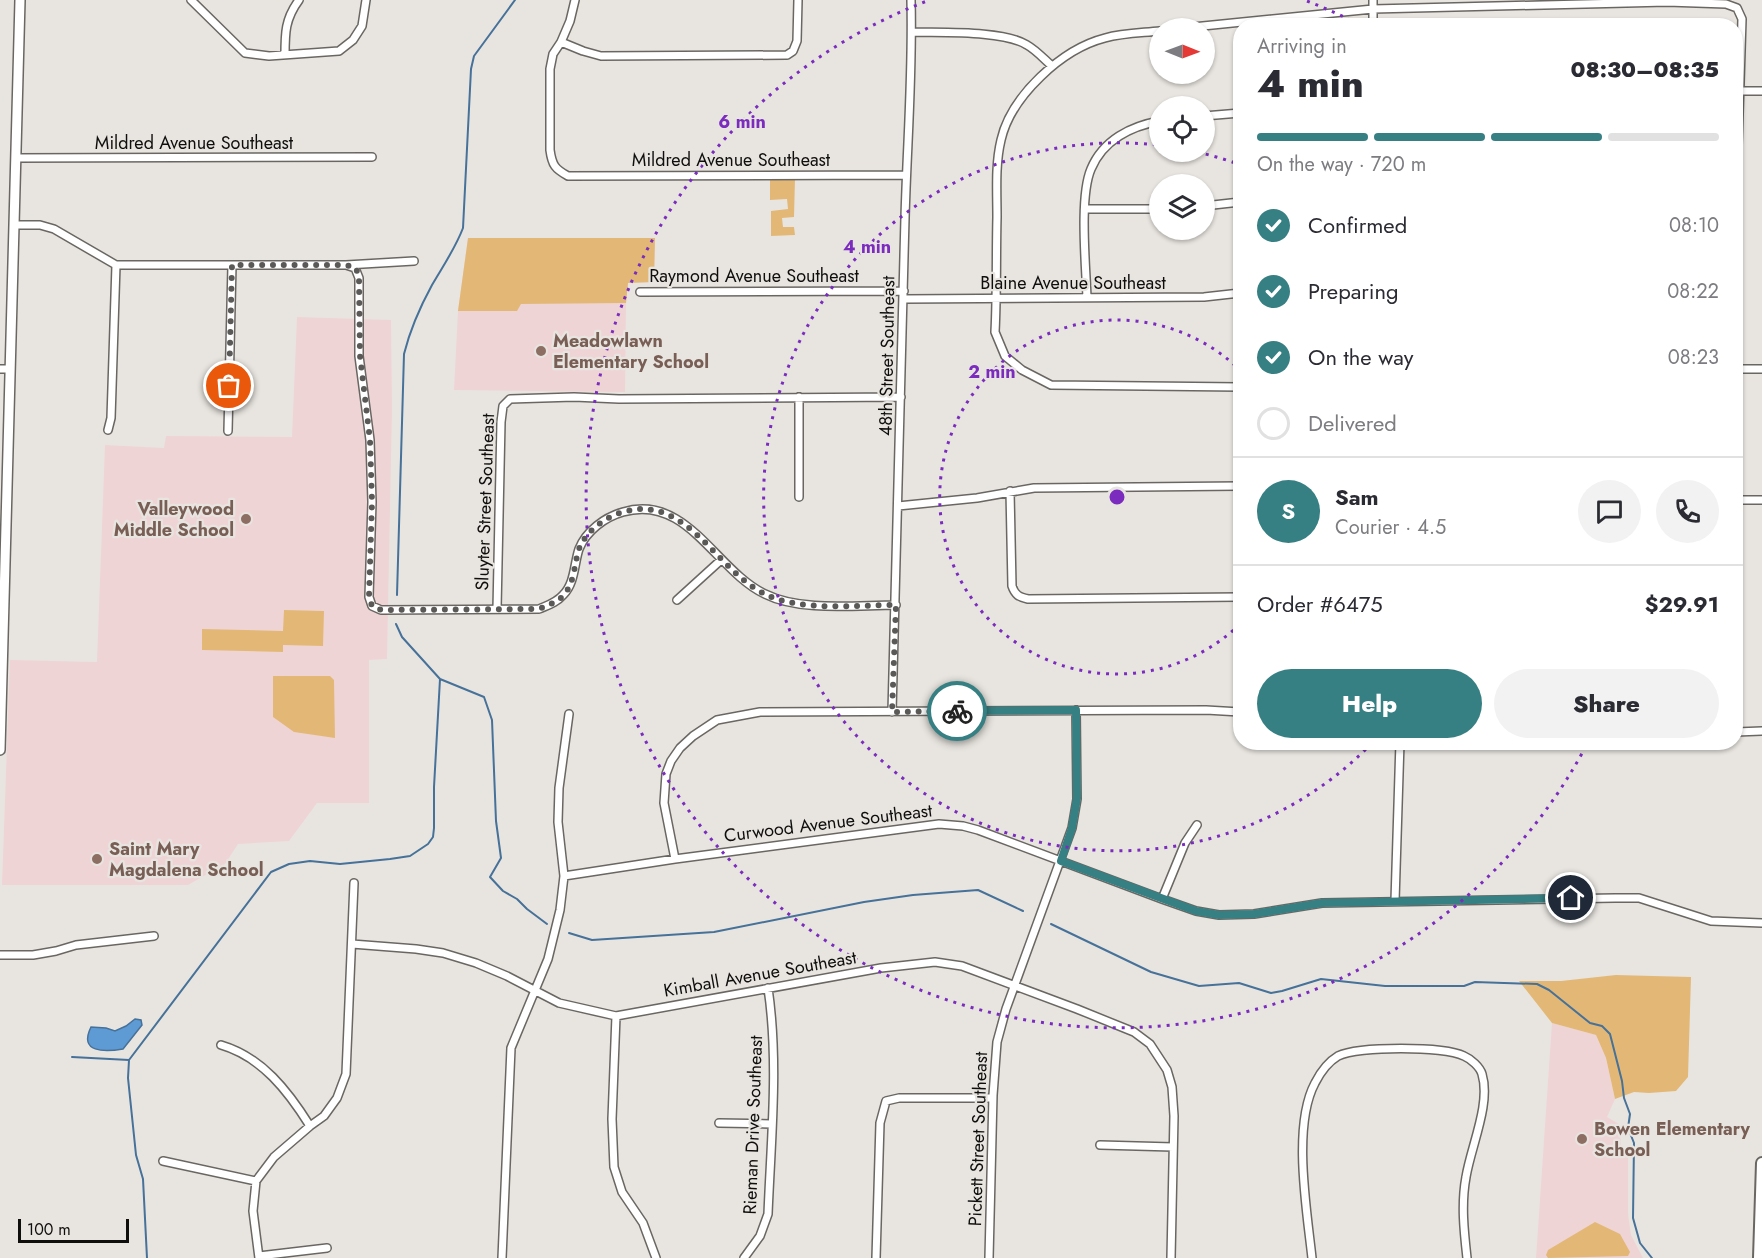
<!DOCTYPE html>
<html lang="en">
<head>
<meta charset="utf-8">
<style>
  body { margin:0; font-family:Jost,sans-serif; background:#f2f2f3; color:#2b2b33; height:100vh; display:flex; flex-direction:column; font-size:22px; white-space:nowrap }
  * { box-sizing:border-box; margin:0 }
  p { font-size:20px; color:#7c7c81 }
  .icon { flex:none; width:33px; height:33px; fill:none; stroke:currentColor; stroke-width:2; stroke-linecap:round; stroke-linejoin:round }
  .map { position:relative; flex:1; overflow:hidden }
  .side { position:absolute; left:1233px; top:18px; width:510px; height:732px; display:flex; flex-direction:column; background:#fff; border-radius:24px; box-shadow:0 2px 4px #0004 }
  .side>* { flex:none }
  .needle { width:39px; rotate:91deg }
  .fabs { position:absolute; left:1149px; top:18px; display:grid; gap:12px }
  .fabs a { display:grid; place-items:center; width:66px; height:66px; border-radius:50%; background:#fff; box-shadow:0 2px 4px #0004; font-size:30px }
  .scale { position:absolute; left:18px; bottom:15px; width:111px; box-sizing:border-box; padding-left:6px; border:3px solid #0f0e0d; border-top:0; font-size:16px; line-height:21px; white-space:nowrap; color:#0f0e0d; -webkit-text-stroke:4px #e8e5e0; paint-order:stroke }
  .pin { position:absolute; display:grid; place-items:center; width:51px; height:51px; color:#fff; margin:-26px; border:3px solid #fff; border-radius:50%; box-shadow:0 2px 6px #0007 }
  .courier { position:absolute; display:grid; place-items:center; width:60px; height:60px; margin:-30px; border:4px solid #367f82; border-radius:50%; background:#fff; color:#222; box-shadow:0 2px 8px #0007 }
  .headline em { font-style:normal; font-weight:800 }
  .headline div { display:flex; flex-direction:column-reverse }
  .headline { display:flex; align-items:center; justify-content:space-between; height:102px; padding:0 24px }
  h1 { font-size:39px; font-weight:800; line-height:45px }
  .bar { display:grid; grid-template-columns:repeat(4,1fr); gap:9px 6px; align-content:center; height:72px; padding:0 24px }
  .bar i { height:8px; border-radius:4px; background:#e1e1e2 }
  .bar .selected { background:#367f82 }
  .bar p { grid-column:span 4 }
  .line { display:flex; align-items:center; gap:15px; padding:0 24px; border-top:2px solid #e1e1e2 }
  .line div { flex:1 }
  .round { display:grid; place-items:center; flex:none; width:63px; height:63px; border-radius:32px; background:#f2f2f3 }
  ol { padding:0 24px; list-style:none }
  li { display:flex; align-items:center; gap:18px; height:66px }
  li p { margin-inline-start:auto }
  li .icon { padding:6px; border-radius:50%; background:#367f82; color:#fff; stroke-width:4 }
  li:last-child { color:#7c7c81 }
  li i { width:33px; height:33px; border:3px solid #e1e1e2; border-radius:50% }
  .action { display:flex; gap:12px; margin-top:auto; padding:12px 24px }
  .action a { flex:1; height:69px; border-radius:36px; background:#367f82; color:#fff; font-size:24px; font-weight:800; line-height:69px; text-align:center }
  .action a+a { background:#f2f2f3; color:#2b2b33 }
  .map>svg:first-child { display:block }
</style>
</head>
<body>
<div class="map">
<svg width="1762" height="1258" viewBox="0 0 1762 1258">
  <rect width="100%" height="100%" fill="#e8e5e0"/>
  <path fill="#efd4d6" d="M468 238H655L654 282 628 283 626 303 625 392 454 390 458 311Z
    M297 317 391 320 392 409 387 659 369 660V803H317L289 841 238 844 225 864 188 885H2L10 660 97 662 105 445 164 448 166 436 292 437Z
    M1552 1023 1596 1035 1606 1058 1615 1099 1607 1117 1619 1124 1622 1154 1628 1156V1214L1631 1235 1643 1258H1536Z"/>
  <path fill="#e3b876" d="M770 179H795L794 217 782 218 783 227H794L795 235 771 236V211L788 209 787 199 770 200Z
    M468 238H655L654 282 628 283 626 303 521 304 517 311H458Z
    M284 610 324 611 323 646 283 645V652L202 650V629L283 631Z
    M273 676H330L334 680 335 738 294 732 273 717Z
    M1616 975 1691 977 1688 1077 1676 1091 1649 1093 1634 1092 1615 1099 1606 1058 1596 1035 1552 1023 1519 981H1561Z
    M1595 1222 1620 1234 1630 1252 1628 1256 1548 1258 1546 1255 1548 1250Z"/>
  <path fill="#5e9bd5" stroke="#467199" stroke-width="1.5" d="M135 1019 141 1020 142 1025 123 1049C105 1052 78 1053 91 1027L106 1028 115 1031 126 1026Z"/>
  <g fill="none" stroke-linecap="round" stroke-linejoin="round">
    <path stroke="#467199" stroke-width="2" d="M397 595 404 354C410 330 420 307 432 285 443 266 455 249 463 228L471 69 474 56 515 0
      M396 624 402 637 440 679 484 697 492 720 496 821 501 858 490 877 503 891 517 899 527 909 547 924
      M1051 924 1151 972 1199 986 1239 983 1271 993 1282 991 1321 979 1385 986H1464L1475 982 1537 984 1549 990 1590 1023 1602 1026 1610 1034 1622 1081 1624 1098 1630 1114 1628 1128 1634 1143 1633 1218 1640 1243 1652 1258
      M569 933 592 940 714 932 864 902 913 895 978 890 1023 911
      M72 1057 129 1060
      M147 1258 143 1179 136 1155 128 1078 129 1060 271 872 289 864 310 861 340 864 390 859 410 856 428 844 433 837 434 828V787L440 679"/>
    <defs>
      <path id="street" d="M191 0 245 53 269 56 339 51 353 40 362 26 366 0
        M575 0 570 21 561 42 553 54 550 69V150C552 165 555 169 568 176L906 175
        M1373 0V26
        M1183 28 1373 9 1667 2 1726 4 1737 8 1742 19 1736 208
        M1160 31C1141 33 1123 33 1105 38 1062 49 1011 96 1001 140 995 165 997 192 997 217 996 256 997 294 995 332L1005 356 1022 370 1051 385 1240 387
        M912 32C941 33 1003 30 1027 45 1036 50 1044 59 1052 66
        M561 42 583 51 601 56 787 55 793 51 797 41 798 0
        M285 55C285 33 285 19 299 0
        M1736 91H1762
        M1204 116 1240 113
        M16 158 372 157
        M1204 206 1240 202
        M1085 209H1160
        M14 225H40L54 229 116 265H346L414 261
        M346 265 355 268 359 278V356L370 440 372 502 369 597 372 606 381 610 539 609C548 605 556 603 563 595 575 583 574 564 579 549 586 531 605 517 623 512 687 493 716 571 765 594 801 612 856 605 896 605
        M640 292 904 291
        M1087 298C1086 267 1079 197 1091 169 1103 140 1131 126 1160 121
        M905 299 1204 297 1240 293
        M0 369H10
        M1736 369H1762
        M799 397V497
        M108 430 111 418 116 265
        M228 431 232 265
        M1010 491 1012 586C1015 595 1019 597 1028 599L1240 597
        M1736 500H1762
        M898 506 977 498 1034 488 1240 486
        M677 600 721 560
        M497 609 501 422 503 406 510 399 574 397 619 399 901 397
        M892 712C897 547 902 382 905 218 907 145 913 72 911 0
        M1736 732 1762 731
        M675 859 664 803 666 774 671 761 680 748 693 736 717 720 760 712 1206 710 1240 712
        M564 876 675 859 939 824 963 826 978 830 1162 899 1196 911 1219 915 1254 914 1322 903 1615 898H1639L1711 921 1762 923
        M1162 899 1185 843 1197 825
        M1395 901 1400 742
        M352 944 416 949 443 953 476 963 507 976 559 1003 616 1016 881 968 935 962 962 966 1077 1009 1134 1032 1150 1044 1167 1070 1172 1087 1174 1116 1171 1258
        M0 955H33L56 951 76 945 154 936
        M616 1016 612 1119 614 1167 622 1192 643 1223 656 1258
        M221 1045C262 1057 288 1091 310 1126
        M719 1123 771 1124
        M1100 1145 1173 1147
        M163 1161 256 1181
        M259 1256 327 1248
        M259 1258 253 1211 256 1181 274 1157 310 1126 324 1116 337 1098 346 1074 354 883
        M502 1258 511 1048 548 959 560 910 564 876 558 822 559 788 569 714
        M744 1258 760 1236 768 1214C771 1139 779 1062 768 988
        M876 1258 880 1123 886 1101 899 1098H993
        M989 1258 993 1095 997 1042 1006 1009 1072 828 1077 799 1076 710
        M1312 1258C1307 1211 1292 1126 1315 1083 1320 1073 1328 1062 1338 1056 1359 1046 1443 1046 1464 1056 1471 1059 1480 1067 1482 1074 1491 1104 1471 1146 1466 1177 1461 1204 1464 1231 1467 1258"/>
      <path id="secondary" d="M0 750 20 0"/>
      <path id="primary" d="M1759 1258 1762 1163"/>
    </defs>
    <use href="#street" stroke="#6a6763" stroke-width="10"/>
    <use href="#secondary" stroke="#6a6763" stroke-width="12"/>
    <use href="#primary" stroke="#6a6763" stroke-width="14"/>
    <use href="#street" stroke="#fff" stroke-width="7"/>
    <use href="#secondary" stroke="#fff" stroke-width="9"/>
    <use href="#primary" stroke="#fff" stroke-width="10"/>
  </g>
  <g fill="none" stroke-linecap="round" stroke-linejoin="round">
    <path stroke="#5b5957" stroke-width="6" stroke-dasharray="0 10.8" d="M229 386 232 265H346L356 268 359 278 360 356 370 440 372 502 369 597 372 606 381 610 539 609C548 605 556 603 563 596 575 583 574 564 579 549 586 531 605 517 623 512 687 493 716 571 765 594 800 612 857 605 896 605L892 712 957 711"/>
    <path stroke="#367f82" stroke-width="8" d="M957 711 1076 710 1077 798 1072 828 1061 861 1196 911 1219 915 1254 914 1322 903 1571 898"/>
  </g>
  <g fill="none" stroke="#7b2cbf" stroke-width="3" stroke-dasharray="3 6">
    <path d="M1240 624A177 177 0 1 1 1240 370"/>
    <path d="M1372 743A354 354 0 1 1 1157 145M1197 152A354 354 0 0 1 1238 164"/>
    <path d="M1586 746A531 531 0 1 1 927 1M1307 1A531 531 0 0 1 1358 24"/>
  </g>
  <g fill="#8d6e63" stroke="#e8e5e0" stroke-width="2">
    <circle cx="541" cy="351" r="6"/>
    <circle cx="246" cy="519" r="6"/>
    <circle cx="97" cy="859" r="6"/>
    <circle cx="1582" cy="1139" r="6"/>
  </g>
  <g text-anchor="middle" stroke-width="4.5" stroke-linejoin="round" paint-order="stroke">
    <g font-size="18" fill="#0f0e0d" stroke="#e8e5e0">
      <text x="194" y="149">Mildred Avenue Southeast</text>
      <text x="731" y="166">Mildred Avenue Southeast</text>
      <text x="754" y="282">Raymond Avenue Southeast</text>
      <text x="1073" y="289">Blaine Avenue Southeast</text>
      <text transform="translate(887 356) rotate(-89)" y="6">48th Street Southeast</text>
      <text transform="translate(485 502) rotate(-88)" y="6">Sluyter Street Southeast</text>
      <text transform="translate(828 823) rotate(-7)" y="6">Curwood Avenue Southeast</text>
      <text transform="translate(760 974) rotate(-10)" y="6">Kimball Avenue Southeast</text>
      <text transform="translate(753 1125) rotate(-88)" y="6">Rieman Drive Southeast</text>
      <text transform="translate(978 1139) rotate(-88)" y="6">Pickett Street Southeast</text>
    </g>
    <g font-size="18" font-weight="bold" fill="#785e54" stroke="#e8e5e0" text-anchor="start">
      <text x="553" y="347">Meadowlawn<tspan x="553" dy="21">Elementary School</tspan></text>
      <text x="234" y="515" text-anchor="end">Valleywood<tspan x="234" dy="21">Middle School</tspan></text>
      <text x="109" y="855">Saint Mary<tspan x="109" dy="21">Magdalena School</tspan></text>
      <text x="1594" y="1135">Bowen Elementary<tspan x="1594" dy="21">School</tspan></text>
    </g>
  </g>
  <circle cx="1117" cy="497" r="9" fill="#7b2cbf" stroke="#e8e5e0" stroke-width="3"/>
  <g font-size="18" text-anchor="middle" font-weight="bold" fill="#7b2cbf" stroke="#e8e5e0" stroke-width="4.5" stroke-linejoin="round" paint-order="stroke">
    <text x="742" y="128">6 min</text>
    <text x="867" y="253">4 min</text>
    <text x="992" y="378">2 min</text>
  </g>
</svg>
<div class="fabs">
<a><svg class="needle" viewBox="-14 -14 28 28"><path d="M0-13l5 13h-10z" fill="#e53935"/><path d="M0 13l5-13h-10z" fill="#7c7c81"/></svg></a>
<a><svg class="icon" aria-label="locate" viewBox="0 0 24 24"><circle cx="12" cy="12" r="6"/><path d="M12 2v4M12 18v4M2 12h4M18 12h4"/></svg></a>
<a><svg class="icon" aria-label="layers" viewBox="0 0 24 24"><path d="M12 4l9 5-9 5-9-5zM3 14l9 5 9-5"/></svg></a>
</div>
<div class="scale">100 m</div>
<div class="pin" style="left:229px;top:386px;background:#ea580c"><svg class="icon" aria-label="bag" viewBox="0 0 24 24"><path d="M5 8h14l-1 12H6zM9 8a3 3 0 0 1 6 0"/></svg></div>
<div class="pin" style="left:1571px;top:898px;background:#1f2937"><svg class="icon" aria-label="home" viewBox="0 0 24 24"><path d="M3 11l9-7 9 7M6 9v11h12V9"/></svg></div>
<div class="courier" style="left:957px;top:711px"><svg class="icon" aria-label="bike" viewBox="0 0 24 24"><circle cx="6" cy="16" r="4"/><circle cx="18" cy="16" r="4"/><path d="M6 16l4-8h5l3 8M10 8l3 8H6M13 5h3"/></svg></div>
<section class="side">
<div class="headline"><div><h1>4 min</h1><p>Arriving in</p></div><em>08:30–08:35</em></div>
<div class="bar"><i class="selected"></i><i class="selected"></i><i class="selected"></i><i></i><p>On the way · 720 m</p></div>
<ol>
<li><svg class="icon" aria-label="check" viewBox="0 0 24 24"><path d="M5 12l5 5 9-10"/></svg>Confirmed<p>08:10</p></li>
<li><svg class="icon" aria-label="check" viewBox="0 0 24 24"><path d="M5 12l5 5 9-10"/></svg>Preparing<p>08:22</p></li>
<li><svg class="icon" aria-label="check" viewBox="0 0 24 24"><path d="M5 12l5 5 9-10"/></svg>On the way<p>08:23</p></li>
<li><i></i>Delivered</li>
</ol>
<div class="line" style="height:108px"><b class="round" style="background:#367f82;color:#fff">S</b><div><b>Sam</b><p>Courier · 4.5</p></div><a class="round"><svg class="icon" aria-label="chat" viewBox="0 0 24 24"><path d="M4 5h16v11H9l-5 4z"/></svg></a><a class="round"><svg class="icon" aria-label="phone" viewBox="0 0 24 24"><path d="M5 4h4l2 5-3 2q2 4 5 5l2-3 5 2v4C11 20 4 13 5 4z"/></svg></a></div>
<div class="line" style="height:78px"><div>Order #6475</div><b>$29.91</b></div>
<div class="action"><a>Help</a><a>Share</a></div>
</section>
</div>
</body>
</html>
